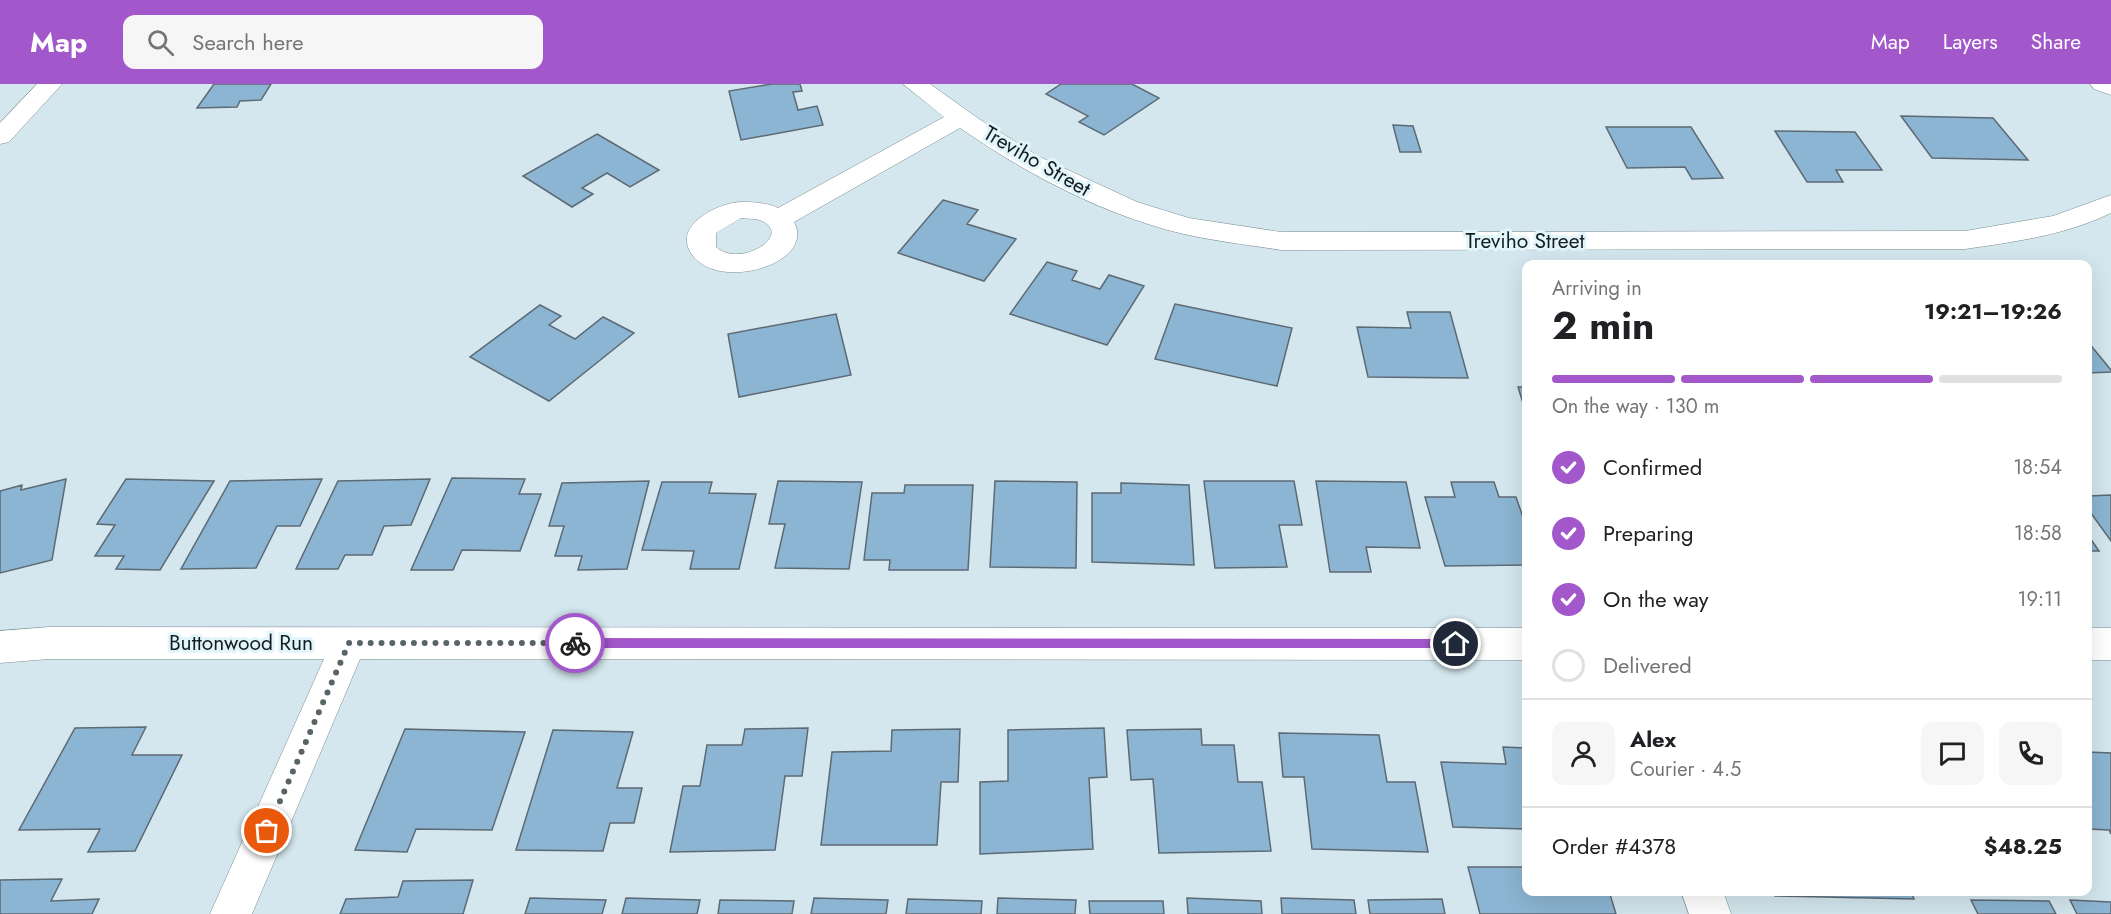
<!DOCTYPE html>
<html lang="en">
<head>
<meta charset="utf-8">
<style>
  body { margin:0; font-family:Jost,sans-serif; background:#f6f6f6; color:#202124; height:100vh; display:flex; flex-direction:column; font-size:22px; white-space:nowrap }
  * { box-sizing:border-box; margin:0 }
  p { font-size:20px; color:#757577 }
  .icon { flex:none; width:33px; height:33px; fill:none; stroke:currentColor; stroke-width:2; stroke-linecap:round; stroke-linejoin:round }
  .map { position:relative; flex:1; overflow:hidden }
  .drawer { position:absolute; left:1522px; top:176px; width:570px; height:636px; display:flex; flex-direction:column; background:#fff; border-radius:12px; box-shadow:0 6px 24px #0002 }
  .drawer>* { flex:none }
  .pin { position:absolute; display:grid; place-items:center; width:51px; height:51px; color:#fff; margin:-26px; border:3px solid #fff; border-radius:50%; box-shadow:0 2px 6px #0007 }
  .courier { position:absolute; display:grid; place-items:center; width:60px; height:60px; margin:-30px; border:4px solid #a257ca; border-radius:50%; background:#fff; color:#222; box-shadow:0 2px 8px #0007 }
  .headline em { font-style:normal; font-weight:700 }
  .headline div { display:flex; flex-direction:column-reverse }
  .headline { display:flex; align-items:center; justify-content:space-between; height:102px; padding:0 30px }
  h1 { font-size:39px; font-weight:700; line-height:45px }
  .bar { display:grid; grid-template-columns:repeat(4,1fr); gap:9px 6px; align-content:center; height:72px; padding:0 30px }
  .bar i { height:8px; border-radius:4px; background:#e0e0e0 }
  .bar .current { background:#a257ca }
  .bar p { grid-column:span 4 }
  .line { display:flex; align-items:center; gap:15px; padding:0 30px; border-top:2px solid #e0e0e0 }
  .line div { flex:1 }
  .round { display:grid; place-items:center; flex:none; width:63px; height:63px; border-radius:12px; background:#f6f6f6 }
  ol { padding:0 30px; list-style:none }
  li { display:flex; align-items:center; gap:18px; height:66px }
  li p { margin-inline-start:auto }
  li .icon { padding:6px; border-radius:50%; background:#a257ca; color:#fff; stroke-width:4 }
  li:last-child { color:#757577 }
  li i { width:33px; height:33px; border:3px solid #e0e0e0; border-radius:50% }
  header { display:flex; align-items:center; gap:36px; box-sizing:border-box; height:84px; padding:0 30px; background:#a257ca; color:#fff }
  header strong { font-size:28px }
  nav { display:flex; gap:33px; margin-inline-start:auto; font-size:21px }
  .search { width:420px; height:54px; background:#f6f6f6; display:flex; align-items:center; gap:15px; box-sizing:border-box; padding:0 21px; border-radius:12px; color:#757577; font-size:22px }
  .map>svg:first-child { display:block }
</style>
</head>
<body>
<header>
<strong>Map</strong>
<div class="search"><svg class="icon" aria-label="search" viewBox="0 0 24 24"><circle cx="10" cy="10" r="6"/><path d="M15 15l6 6"/></svg>Search here</div>
<nav><a>Map</a><a>Layers</a><a>Share</a></nav>
</header>
<div class="map">
<svg width="2111" height="830" viewBox="0 0 2111 830">
  <rect width="100%" height="100%" fill="#d4e7ee"/>
  <path fill="#8bb5d2" stroke="#5d6a74" stroke-width="1.5" d="M214 0H271L261 16 240 17 237 23 197 24Z
    M772 0H800L802 7 793 8 798 26 817 22 823 41 741 56 729 7Z
    M1061 0H1132L1159 14 1104 51 1079 38 1088 32 1046 10Z
    M1901 32 1993 34 2028 76 1932 74Z
    M1393 41 1413 42 1421 68H1400Z
    M1606 43H1691L1723 94 1692 95 1685 83 1627 84Z
    M1775 47 1855 48 1882 86H1836L1843 98H1807Z
    M597 50 659 86 630 103 607 89 582 104 593 110 572 123 523 92Z
    M943 116 978 126 967 140 1016 155 984 197 898 169Z
    M1047 178 1077 187 1072 196 1100 205 1109 191 1144 202 1107 261 1010 230Z
    M1175 220 1292 244 1277 302 1155 275Z
    M540 221 561 232 549 241 575 255 603 233 634 249 549 317 470 273Z
    M1407 228H1450L1468 294 1368 293 1357 243 1411 244Z
    M836 230 851 291 739 313 728 250Z
    M2088 258 2111 286V288L2088 289Z
    M1518 303H1527V332Z
    M452 394 525 395 519 410H541L520 467 462 466 453 486H411Z
    M66 395 52 476 0 489V407L22 401 21 406Z
    M126 395 214 397 160 486 116 485 124 472H95L115 441 97 440Z
    M322 395 300 442H277L256 484 181 485 230 397Z
    M430 395 411 441 384 442 372 471H345L338 485H296L338 397Z
    M649 397 627 485 578 486 582 472H555L564 442H549L562 399Z
    M778 397 862 398 849 485 775 484 785 440H769Z
    M995 397 1077 398 1076 484 990 483Z
    M1204 397H1294L1302 441H1279L1287 483 1215 484Z
    M1316 397 1406 398 1420 464 1366 463 1371 488H1330Z
    M662 398H712L709 409 756 410 739 485H690L694 467 642 466Z
    M1451 398H1494L1499 413H1516L1527 445V481L1445 482 1425 413H1455Z
    M1121 399 1189 401 1194 481 1092 478V409H1121Z
    M905 401H973L968 486H889L890 476H864L872 409H904Z
    M2111 411V457L2088 425V412Z
    M2088 451 2099 467H2088Z
    M146 643 132 671H182L135 767 88 768 100 745 19 746 75 644Z
    M808 644 802 692H785L775 766 670 768 683 702H700L707 661H742L745 645Z
    M1104 644 1107 693 1089 694 1093 765 980 770V698L1008 697V646Z
    M405 645 525 648 492 746 416 745 407 768 355 766Z
    M960 645 958 698H941L937 761H821L832 668 891 667 892 646Z
    M1201 645 1202 661H1234L1238 698H1262L1271 767 1159 769 1153 695 1131 696 1127 646Z
    M553 646 633 648 617 704H642L634 739H610L603 767 516 766Z
    M1279 649 1379 651 1387 698H1415L1428 768 1312 765 1304 693H1283Z
    M1503 663 1527 664V745L1453 743 1441 678 1506 680Z
    M2088 668 2111 669V750L2109 746 2088 745Z
    M1468 783H1527V807H1609L1616 830H1480Z
    M62 795 51 817 99 815 92 830H0V796Z
    M473 796 463 830H340L346 815 398 813 403 797Z
    M1773 807H1911L1914 815 1775 812Z
    M530 814 606 816 602 830H525Z
    M626 814 700 816 697 830H622Z
    M814 814 888 816 886 830H811Z
    M998 814 1076 816 1075 830H997Z
    M1187 814 1261 817 1262 830H1188Z
    M1281 814 1354 816 1356 830H1282Z
    M908 815 982 817 981 830H906Z
    M1442 815 1445 830H1370L1368 816Z
    M720 816 794 817 792 830H718Z
    M1971 816 2049 817 2056 830H1978Z
    M2070 816 2111 818V830H2077Z
    M1089 817H1163L1164 830H1090Z"/>
  <g fill="none" stroke-linecap="round" stroke-linejoin="round">
    <defs>
      <path id="street" d="M903 0H930L979 35 1040 73 1137 118 1189 134 1281 148 1965 147 2053 132 2111 111V129C2066 151 2014 158 1965 165L1281 166C1237 159 1193 155 1151 141 1083 120 1018 84 960 44L794 138C818 182 706 212 688 163 679 137 722 118 742 118 754 118 768 119 778 124L944 33ZM741 134C750 135 762 134 768 141 785 156 738 183 716 163V149Z
        M2090 0H2111V11L2094 5Z
        M49 543 1527 544V576L360 575 252 830H210L324 575H49L0 579V547Z
        M2088 544H2111V576H2088Z
        M1681 807H1723L1731 830H1689Z"/>
      <path id="secondary" d="M37 0H62L9 58 0 60V39Z"/>
    </defs>
    <use href="#street" stroke="#7b8d92" stroke-width="1"/>
    <use href="#secondary" stroke="#7b8d92" stroke-width="1"/>
    <use href="#street" fill="#fff" fill-rule="evenodd"/>
    <use href="#secondary" fill="#fff" fill-rule="evenodd"/>
  </g>
  <path fill="#a257ca" d="M575 554 1456 555 1462 560 1456 564H575L569 559Z"/>
  <g fill="none" stroke-linecap="round" stroke-linejoin="round">
    <path stroke="#586468" stroke-width="6" stroke-dasharray="0 10.8" d="M267 747 349 559H575"/>
  </g>
  <g text-anchor="middle" stroke-width="6" stroke-linejoin="round" paint-order="stroke">
    <g font-size="21" fill="#161d20" stroke="#e1f5fb">
      <text transform="translate(1037 77) rotate(30)" y="7">Treviho Street</text>
      <text x="1525" y="164">Treviho Street</text>
      <text x="241" y="566">Buttonwood Run</text>
    </g>
  </g>
</svg>
<div class="pin" style="left:267px;top:747px;background:#ea580c"><svg class="icon" aria-label="bag" viewBox="0 0 24 24"><path d="M5 8h14l-1 12H6zM9 8a3 3 0 0 1 6 0"/></svg></div>
<div class="pin" style="left:1456px;top:560px;background:#1f2937"><svg class="icon" aria-label="home" viewBox="0 0 24 24"><path d="M3 11l9-7 9 7M6 9v11h12V9"/></svg></div>
<div class="courier" style="left:575px;top:559px"><svg class="icon" aria-label="bike" viewBox="0 0 24 24"><circle cx="6" cy="16" r="4"/><circle cx="18" cy="16" r="4"/><path d="M6 16l4-8h5l3 8M10 8l3 8H6M13 5h3"/></svg></div>
<section class="drawer">
<div class="headline"><div><h1>2 min</h1><p>Arriving in</p></div><em>19:21–19:26</em></div>
<div class="bar"><i class="current"></i><i class="current"></i><i class="current"></i><i></i><p>On the way · 130 m</p></div>
<ol>
<li><svg class="icon" aria-label="check" viewBox="0 0 24 24"><path d="M5 12l5 5 9-10"/></svg>Confirmed<p>18:54</p></li>
<li><svg class="icon" aria-label="check" viewBox="0 0 24 24"><path d="M5 12l5 5 9-10"/></svg>Preparing<p>18:58</p></li>
<li><svg class="icon" aria-label="check" viewBox="0 0 24 24"><path d="M5 12l5 5 9-10"/></svg>On the way<p>19:11</p></li>
<li><i></i>Delivered</li>
</ol>
<div class="line" style="height:108px"><a class="round"><svg class="icon" aria-label="person" viewBox="0 0 24 24"><circle cx="12" cy="8" r="4"/><path d="M4 21q1-7 8-7t8 7"/></svg></a><div><b>Alex</b><p>Courier · 4.5</p></div><a class="round"><svg class="icon" aria-label="chat" viewBox="0 0 24 24"><path d="M4 5h16v11H9l-5 4z"/></svg></a><a class="round"><svg class="icon" aria-label="phone" viewBox="0 0 24 24"><path d="M5 4h4l2 5-3 2q2 4 5 5l2-3 5 2v4C11 20 4 13 5 4z"/></svg></a></div>
<div class="line" style="height:78px"><div>Order #4378</div><b>$48.25</b></div>
</section>
</div>
</body>
</html>
